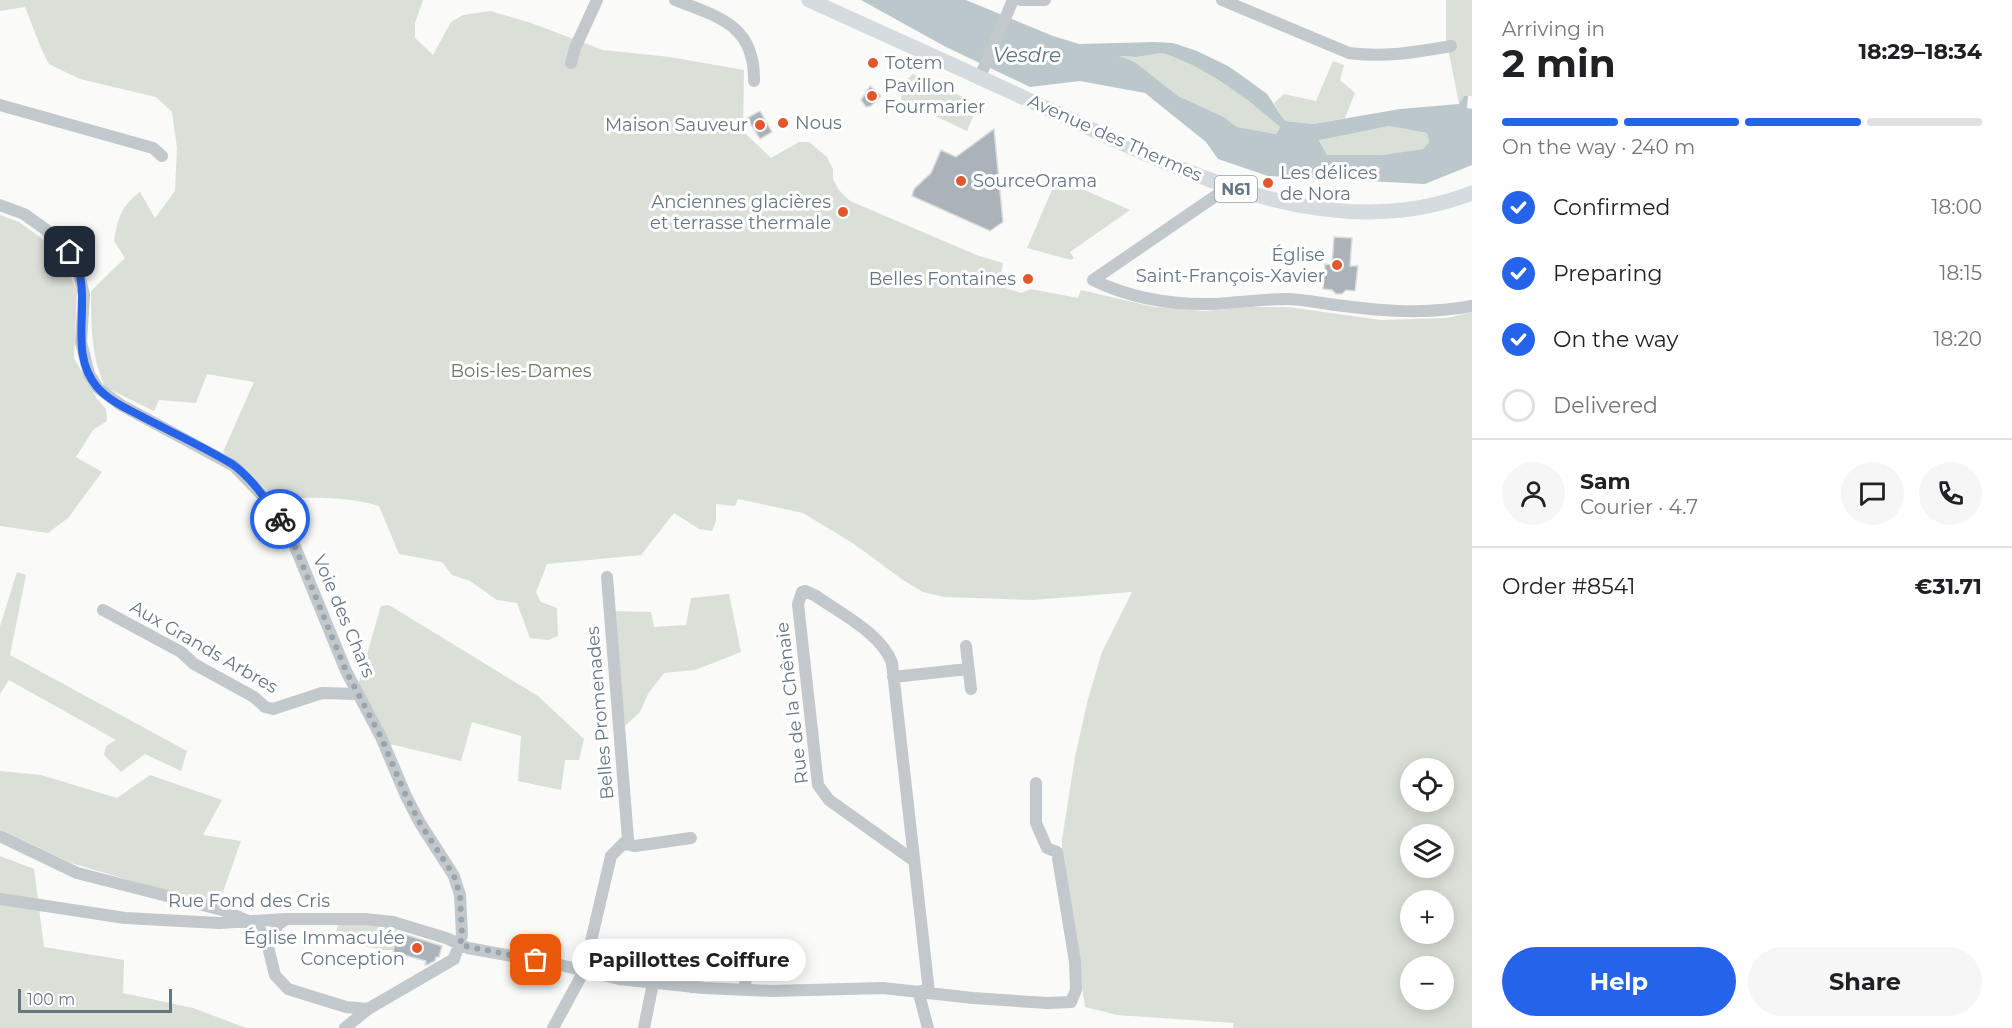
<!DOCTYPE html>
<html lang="en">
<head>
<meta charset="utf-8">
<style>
  body { margin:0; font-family:Montserrat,sans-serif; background:#f6f6f6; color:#202124; height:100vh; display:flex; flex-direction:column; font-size:22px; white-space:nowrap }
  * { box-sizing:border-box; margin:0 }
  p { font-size:20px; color:#757577 }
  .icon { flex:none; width:33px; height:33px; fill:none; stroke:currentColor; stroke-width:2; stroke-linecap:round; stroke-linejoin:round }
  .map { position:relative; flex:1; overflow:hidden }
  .side { display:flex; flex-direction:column; background:#fff; width:540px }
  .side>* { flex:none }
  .buttons { position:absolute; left:1400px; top:758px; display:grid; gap:12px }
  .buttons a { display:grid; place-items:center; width:54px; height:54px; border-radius:50%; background:#fff; box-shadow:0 3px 15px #0003; font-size:30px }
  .scale { position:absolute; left:18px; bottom:15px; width:154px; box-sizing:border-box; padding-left:6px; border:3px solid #657683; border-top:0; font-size:16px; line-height:21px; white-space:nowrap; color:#657683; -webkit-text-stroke:4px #fff; paint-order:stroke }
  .pin { position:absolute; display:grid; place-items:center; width:51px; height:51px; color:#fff; margin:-26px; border-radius:12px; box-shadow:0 3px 9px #0006 }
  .courier { position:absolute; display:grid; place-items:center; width:60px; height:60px; margin:-30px; border:4px solid #2563eb; border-radius:50%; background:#fff; color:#222; box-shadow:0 2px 8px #0007 }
  .bubble { position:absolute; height:42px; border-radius:21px; background:#fff; box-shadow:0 3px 15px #0003; font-size:20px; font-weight:700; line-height:42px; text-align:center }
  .headline em { font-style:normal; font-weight:700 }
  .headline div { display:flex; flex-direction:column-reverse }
  .headline { display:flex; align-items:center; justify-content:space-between; height:102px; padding:0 30px }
  h1 { font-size:39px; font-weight:700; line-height:45px }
  .bar { display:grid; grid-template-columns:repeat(4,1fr); gap:9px 6px; align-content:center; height:72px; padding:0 30px }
  .bar i { height:8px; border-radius:4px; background:#e0e0e0 }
  .bar .selected { background:#2563eb }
  .bar p { grid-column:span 4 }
  .line { display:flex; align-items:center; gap:15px; padding:0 30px; border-top:2px solid #e0e0e0 }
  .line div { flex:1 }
  .round { display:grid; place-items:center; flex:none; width:63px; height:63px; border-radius:32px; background:#f6f6f6 }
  ol { padding:0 30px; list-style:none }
  li { display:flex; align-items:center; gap:18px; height:66px }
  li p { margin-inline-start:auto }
  li .icon { padding:6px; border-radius:50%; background:#2563eb; color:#fff; stroke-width:4 }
  li:last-child { color:#757577 }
  li i { width:33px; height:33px; border:3px solid #e0e0e0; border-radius:50% }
  .action { display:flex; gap:12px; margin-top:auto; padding:12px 30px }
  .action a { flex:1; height:69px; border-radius:36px; background:#2563eb; color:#fff; font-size:24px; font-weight:700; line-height:69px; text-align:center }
  .action a+a { background:#f6f6f6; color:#202124 }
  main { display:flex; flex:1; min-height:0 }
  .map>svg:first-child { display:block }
</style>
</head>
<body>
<main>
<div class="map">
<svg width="1472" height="1028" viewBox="0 0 1472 1028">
  <rect width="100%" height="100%" fill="#fafaf8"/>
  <path fill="#dadfd7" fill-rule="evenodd" d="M0 0H423L415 23V38L433 55 451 22 463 15 490 11 531 23 603 50 670 57 744 70 743 131 771 158 799 142H809L827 157 833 169V179L838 189 850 201 979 256 1003 263 999 286 1021 293 1031 289 1078 298 1081 290 1154 307 1205 311 1252 307H1288L1381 320 1447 318 1472 312V1028H1233L1234 1023 1117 1015 1085 1007 1062 859V840L1075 757 1088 699 1102 652 1132 592 1033 600 944 597 923 592 903 580 854 544 803 513 738 499 735 506 716 504V521L712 531 699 529 674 513 641 555 547 564 536 592 541 602 557 608 558 636 548 640 530 638 517 603 497 600 470 581 452 575 442 562 399 554 379 506C346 496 312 497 277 499L223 452 254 382 207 374 196 403 159 400 154 411 105 387C91 355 91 326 91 291L125 258 114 241C118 218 121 206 140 192L155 218 175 191 177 148 172 112 156 97 80 79 49 64 41 48 25 7 0 11ZM1410 768H1443V801H1410ZM1410 834H1443V867H1410ZM1410 900H1443V933H1410ZM1410 966H1443V999H1410Z
    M1446 0H1472V96H1464L1459 104 1446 38Z
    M1162 53C1206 67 1246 98 1280 127L1276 134 1237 127 1224 117 1178 96 1135 62 1118 56 1136 57Z
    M1333 61 1344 65 1340 80 1355 93 1345 118 1313 124 1285 121 1274 103 1284 94 1316 101Z
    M913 74 978 104 967 131 901 100 902 84Z
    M1389 126 1427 133 1429 142 1423 149 1382 155H1327L1319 139Z
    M1057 178 1130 210 1070 252 1074 258 1071 260 1027 248Z
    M0 215 19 222 52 246 65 263 77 291 74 358 97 399 106 409 107 421 93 430 76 457 102 472 68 518 48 533 0 526Z
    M17 572 26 575 10 655 187 751 181 771 145 754 121 772 104 755 106 746 116 740 9 680 0 694V626Z
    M729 594 741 652 695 670 664 673 648 694 640 712 625 726 613 611 651 612 654 627 686 625 691 598Z
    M389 605 538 696 584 739 579 760H565L561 790 518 781 521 736 472 722 461 761 390 744 358 685 381 606Z
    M0 771 41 775 117 798 150 775 222 800 203 835 241 841 218 906 71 863 0 829Z
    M0 856 34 869 44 947 124 960 123 993 193 1008 246 1028H0Z
    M338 924H368L398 929 393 950H383L335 940Z"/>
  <path fill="#bbc7cb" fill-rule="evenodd" d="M861 0H966L1053 36 1079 44 1155 42 1173 43 1197 51 1228 66 1248 80 1267 94 1285 121 1313 124 1400 109 1459 104 1464 96H1468L1467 108 1472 109V165L1425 184 1268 176 1218 159 1206 142 1145 93 1080 81 1030 87 946 47ZM1162 53C1206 67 1245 97 1280 127L1276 134 1237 127 1224 117 1178 96 1135 62 1119 56 1136 57ZM1389 126 1427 133 1429 142 1423 149 1382 155H1327L1319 140Z"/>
  <path fill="#aab3b9" stroke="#dcdcda" stroke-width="1.5" d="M870 86 881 96 871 106 866 107 861 100Z
    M760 111 772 132 760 139 747 118Z
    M994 129 1003 222 990 231 912 196 914 189 931 173 941 150 956 157Z
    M1334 237 1352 238 1350 266H1358L1355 291 1346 290 1342 294H1336L1332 290 1323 289 1325 264 1332 265Z
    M397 932 442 946 439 957H436L435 961 427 965H425L426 961 393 952Z"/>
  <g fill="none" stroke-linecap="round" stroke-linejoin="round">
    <path stroke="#c3c8cc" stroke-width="12" d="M675 0C720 17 755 26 754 81
      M1021 0H1045
      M1222 0 1349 53C1384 58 1417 52 1451 46
      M571 63 575 48 597 0
      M979 79 1013 0
      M0 105 153 148 162 156
      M1226 186 1217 195 1093 280C1130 298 1172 305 1213 304 1237 303 1261 299 1286 299 1302 299 1319 303 1336 305 1381 311 1427 315 1472 306
      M0 205 24 214 45 229 62 243 75 258 84 295 81 342 89 374 98 388 121 405 234 466 263 496 289 532 346 671 381 737 406 796 420 823 454 876 460 895 462 935 454 959 368 1009 345 1028
      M103 610 181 652 194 664 254 697 265 707 273 709 322 693 357 694
      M966 646 971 689
      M893 677 968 669
      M0 836 77 873 222 910 246 920 261 931 267 943 275 975 288 989 346 1007 368 1009
      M625 844 635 846 691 838
      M913 860 829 800 818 785 798 604 802 592 805 591 816 596C840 613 882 634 892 663L929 992
      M0 899 125 918 219 923 286 919H365L393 922 446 938 468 948 556 964 619 979 704 988 772 991 883 988 973 998 1047 1003 1071 1002 1076 990 1075 962 1057 852 1047 848 1036 823V783
      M267 943 278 925 286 919
      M691 987C692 981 691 973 694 968 704 953 733 951 746 964L745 990
      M921 991 920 998 928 1028
      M553 1028 584 971 611 856 628 839 607 577
      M644 1028 653 983"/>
    <path stroke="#d6dbdf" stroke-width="15" d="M809 0C887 35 966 71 1044 107 1175 167 1326 250 1472 193"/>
  </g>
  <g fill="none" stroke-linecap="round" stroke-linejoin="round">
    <path stroke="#99a4ac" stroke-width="6" stroke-dasharray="0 10.8" d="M280 519 289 532 346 671 381 737 406 796 420 823 454 876 460 895 462 935 460 945 536 960"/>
    <path stroke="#2563eb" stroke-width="8" d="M70 252C98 293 64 348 97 387 107 399 125 408 139 415 169 431 202 446 232 464 251 477 267 501 280 519"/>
  </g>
  <g fill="#e4572e" stroke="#fff" stroke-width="2">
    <circle cx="873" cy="63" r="6"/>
    <circle cx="872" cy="96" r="6"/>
    <circle cx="783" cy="123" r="6"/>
    <circle cx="760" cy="125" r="6"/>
    <circle cx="961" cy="181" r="6"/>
    <circle cx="1268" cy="183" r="6"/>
    <circle cx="843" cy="212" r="6"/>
    <circle cx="1337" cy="265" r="6"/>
    <circle cx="1028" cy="279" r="6"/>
    <circle cx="417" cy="948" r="6"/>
  </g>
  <g text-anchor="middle" stroke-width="6" stroke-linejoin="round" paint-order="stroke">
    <rect fill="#fff" stroke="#939fa8" stroke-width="1.5" x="1215" y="176" width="42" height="26" rx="4.5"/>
    <g font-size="16" font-weight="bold" fill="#657683">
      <text x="1236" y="195">N61</text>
    </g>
    <g font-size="18" fill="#657683" stroke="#fff" text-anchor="start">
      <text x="885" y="69">Totem</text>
      <text x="884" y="92">Pavillon<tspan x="884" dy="21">Fourmarier</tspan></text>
      <text x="795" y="129">Nous</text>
      <text x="748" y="131" text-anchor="end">Maison Sauveur</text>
      <text x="1280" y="179">Les délices<tspan x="1280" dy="21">de Nora</tspan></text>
      <text x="973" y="187">SourceOrama</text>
      <text x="831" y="208" text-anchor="end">Anciennes glacières<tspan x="831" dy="21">et terrasse thermale</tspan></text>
      <text x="1325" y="261" text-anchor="end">Église<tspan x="1325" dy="21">Saint-François-Xavier</tspan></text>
      <text x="1016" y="285" text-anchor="end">Belles Fontaines</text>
      <text x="405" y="944" text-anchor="end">Église Immaculée<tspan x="405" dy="21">Conception</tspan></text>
    </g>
    <g font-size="18" fill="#657683" stroke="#fff">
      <text transform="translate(1115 138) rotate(24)" y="6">Avenue des Thermes</text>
      <text transform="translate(344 616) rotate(67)" y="6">Voie des Chars</text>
      <text transform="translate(204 647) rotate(30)" y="6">Aux Grands Arbres</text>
      <text transform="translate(792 703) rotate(-97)" y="6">Rue de la Chênaie</text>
      <text transform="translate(600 713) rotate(-95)" y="6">Belles Promenades</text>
      <text x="249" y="907">Rue Fond des Cris</text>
    </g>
    <g font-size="18" fill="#687a64" stroke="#fff">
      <text x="521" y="377">Bois-les-Dames</text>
    </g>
    <g font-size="20" font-style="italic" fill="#60757c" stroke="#fff">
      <text x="1027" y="62">Vesdre</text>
    </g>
  </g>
</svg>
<div class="buttons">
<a><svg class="icon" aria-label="locate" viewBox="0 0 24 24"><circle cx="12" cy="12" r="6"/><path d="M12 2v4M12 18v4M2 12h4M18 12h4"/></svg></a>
<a><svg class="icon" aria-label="layers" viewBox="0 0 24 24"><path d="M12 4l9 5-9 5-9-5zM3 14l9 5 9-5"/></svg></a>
<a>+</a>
<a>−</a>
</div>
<div class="scale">100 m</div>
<div class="pin" style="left:536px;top:960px;background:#ea580c"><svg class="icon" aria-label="bag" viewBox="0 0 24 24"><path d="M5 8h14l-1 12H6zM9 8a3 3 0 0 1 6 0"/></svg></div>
<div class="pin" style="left:70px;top:252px;background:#1f2937"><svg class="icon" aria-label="home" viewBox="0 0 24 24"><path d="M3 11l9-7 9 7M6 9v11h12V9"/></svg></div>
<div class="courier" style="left:280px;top:519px"><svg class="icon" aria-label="bike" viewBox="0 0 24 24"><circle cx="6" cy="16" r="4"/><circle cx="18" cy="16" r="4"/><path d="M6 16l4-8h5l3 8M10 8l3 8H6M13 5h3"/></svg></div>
<div class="bubble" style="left:572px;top:939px;width:234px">Papillottes Coiffure</div>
</div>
<section class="side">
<div class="headline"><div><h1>2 min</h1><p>Arriving in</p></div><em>18:29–18:34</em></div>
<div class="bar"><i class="selected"></i><i class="selected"></i><i class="selected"></i><i></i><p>On the way · 240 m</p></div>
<ol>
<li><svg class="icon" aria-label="check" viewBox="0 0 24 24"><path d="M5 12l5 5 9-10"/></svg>Confirmed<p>18:00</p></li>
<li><svg class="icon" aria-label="check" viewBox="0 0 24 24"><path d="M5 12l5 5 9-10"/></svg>Preparing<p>18:15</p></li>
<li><svg class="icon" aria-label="check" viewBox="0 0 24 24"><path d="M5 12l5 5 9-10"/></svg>On the way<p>18:20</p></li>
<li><i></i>Delivered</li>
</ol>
<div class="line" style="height:108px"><a class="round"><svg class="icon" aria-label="person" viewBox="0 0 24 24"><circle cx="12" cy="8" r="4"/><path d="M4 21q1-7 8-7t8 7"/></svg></a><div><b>Sam</b><p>Courier · 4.7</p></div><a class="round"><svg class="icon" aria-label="chat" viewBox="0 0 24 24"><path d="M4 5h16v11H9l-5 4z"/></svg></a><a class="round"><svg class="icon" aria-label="phone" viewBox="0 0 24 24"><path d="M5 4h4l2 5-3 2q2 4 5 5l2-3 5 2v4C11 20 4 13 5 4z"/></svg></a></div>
<div class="line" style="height:78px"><div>Order #8541</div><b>€31.71</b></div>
<div class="action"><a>Help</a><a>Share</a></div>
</section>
</main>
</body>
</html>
